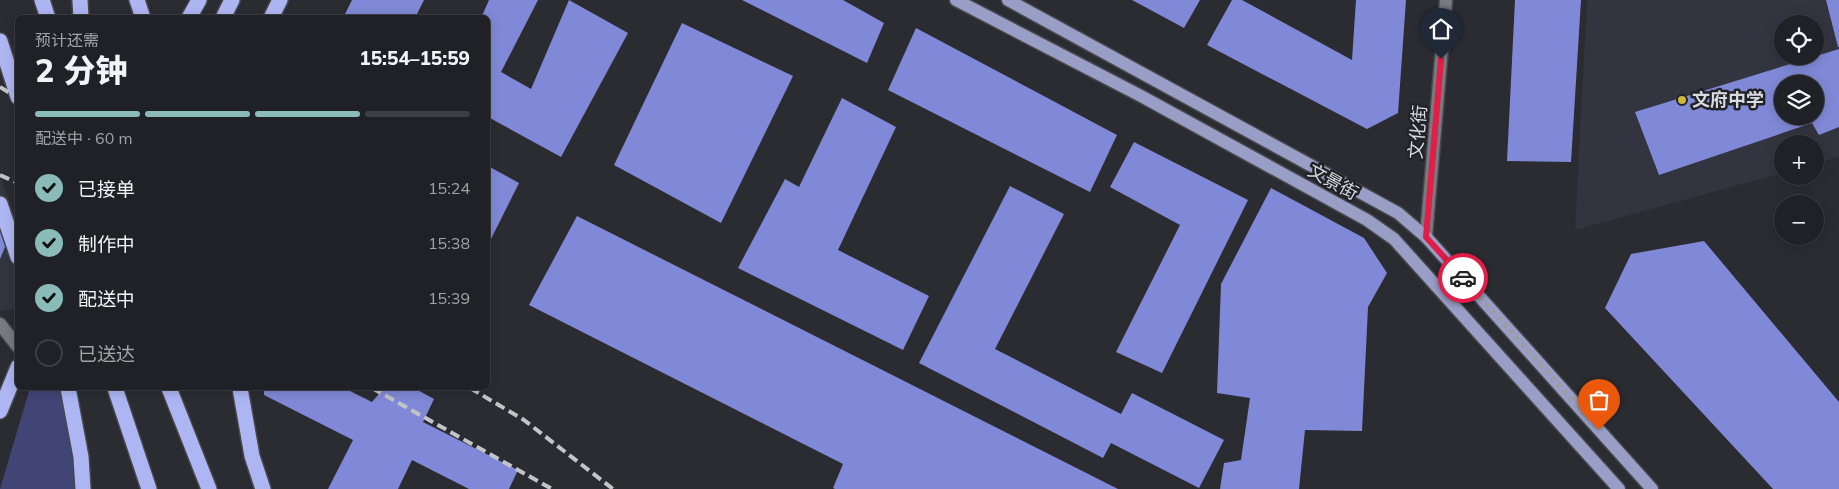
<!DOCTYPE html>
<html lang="zh">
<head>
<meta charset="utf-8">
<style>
  body { margin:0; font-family:Mulish,"Noto Sans SC",sans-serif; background:#2d2e32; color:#f1f3f6; height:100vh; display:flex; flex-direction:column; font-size:19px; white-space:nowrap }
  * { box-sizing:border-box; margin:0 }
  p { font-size:16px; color:#a2a3a7 }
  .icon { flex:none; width:28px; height:28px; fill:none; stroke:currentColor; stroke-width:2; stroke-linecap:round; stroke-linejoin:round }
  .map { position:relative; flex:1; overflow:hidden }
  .panel { position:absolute; left:15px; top:15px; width:475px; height:375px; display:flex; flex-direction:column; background:#202126; border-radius:8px; box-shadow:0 2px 12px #0003,0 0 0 1px #3d3e43 }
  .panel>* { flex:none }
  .buttons { position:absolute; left:1774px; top:15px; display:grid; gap:10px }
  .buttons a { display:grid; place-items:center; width:50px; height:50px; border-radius:50%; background:#202126; box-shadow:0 2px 12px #0003,0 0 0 1px #3d3e43; font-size:25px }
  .pin { position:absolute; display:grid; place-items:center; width:42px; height:42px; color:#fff; margin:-51px -21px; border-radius:50% 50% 50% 0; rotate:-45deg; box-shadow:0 0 5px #0007 }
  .pin .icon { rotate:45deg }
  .courier { position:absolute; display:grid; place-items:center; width:50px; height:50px; margin:-25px; border:4px solid #e11d48; border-radius:50%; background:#fff; color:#222; box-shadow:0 1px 6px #0007 }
  .overview em { font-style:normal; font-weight:800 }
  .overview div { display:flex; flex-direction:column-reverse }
  .overview { display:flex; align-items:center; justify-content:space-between; height:85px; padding:0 20px }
  h1 { font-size:32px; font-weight:800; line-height:38px }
  .bar { display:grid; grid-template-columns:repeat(4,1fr); gap:8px 5px; align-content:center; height:60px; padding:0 20px }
  .bar i { height:6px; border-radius:4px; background:#3d3e43 }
  .bar .on { background:#8bbbb9 }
  .bar p { grid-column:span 4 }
  ol { padding:0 20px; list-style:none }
  li { display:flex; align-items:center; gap:15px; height:55px }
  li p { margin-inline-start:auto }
  li .icon { padding:5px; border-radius:50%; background:#8bbbb9; color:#111; stroke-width:4 }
  li:last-child { color:#a2a3a7 }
  li i { width:28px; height:28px; border:2px solid #3d3e43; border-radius:50% }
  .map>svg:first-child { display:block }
</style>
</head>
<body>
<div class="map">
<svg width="1839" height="489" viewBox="0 0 1839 489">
  <rect width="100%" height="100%" fill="#2b2c32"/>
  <path fill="#323440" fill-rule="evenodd" d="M1587 0H1839V156L1815 164V144H1782V173L1575 230ZM1782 24H1815V56H1782ZM1782 84H1815V116H1782Z
    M0 175 18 227 17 308 0 311Z"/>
  <path fill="#404575" d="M30 388H66L72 427 74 489H0Z"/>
  <path fill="#8089d7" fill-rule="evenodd" d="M352 0H424L415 18H343Z
    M489 0H538L501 72 531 89 569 0 628 33 561 157 488 117V18H481Z
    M742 0H843L884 23 867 63Z
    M1132 0H1200L1184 28Z
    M1232 0H1242L1352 60 1356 0H1406L1398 113 1367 129 1207 45Z
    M1515 0H1581L1571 162 1507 161Z
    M1826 0H1839V47H1838Z
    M682 23 793 76 721 223 614 165Z
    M916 28 1117 135 1090 192 888 90Z
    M1839 49V127L1819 135 1812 123 1659 175 1635 112ZM1782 84H1815V116H1782Z
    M842 98 896 127 838 250 929 296 903 350 738 268 785 179 799 187Z
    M1134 142 1248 200 1162 373 1116 352 1180 225 1110 187Z
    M488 166 519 183 490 241 488 240Z
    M1010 186 1064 214 995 349 1121 414 1132 393 1224 440 1199 488 1111 443 1103 458 919 363Z
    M1271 188 1364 238 1387 273 1368 307 1362 431 1305 430 1299 489H1220L1224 463 1241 460 1250 398 1217 393 1221 284Z
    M577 216 1118 489H835L833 488 843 464 529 305Z
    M0 221 13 228 0 259Z
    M1704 241 1839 402V489H1773L1605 308 1631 254Z
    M264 388H344L372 402 384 388H414L434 399 423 422 518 470 509 489H469L412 460 398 489H328L353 440 264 395Z"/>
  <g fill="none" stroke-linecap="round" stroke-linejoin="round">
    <defs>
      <path id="minor" d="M1426 237 1446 0
        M0 324 18 347"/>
      <path id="major" d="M956 0 1141 96 1367 220 1394 239 1619 489
        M1008 0 1398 213 1426 237 1652 489"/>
      <path id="highway" d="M42 0 48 18
        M80 0 81 18
        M137 0 143 18
        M189 18 199 0
        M223 18 232 0
        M271 18 280 0
        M0 41 18 97
        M0 204 18 257
        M68 388 81 457 83 489
        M115 388 149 489
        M169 388 209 489
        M240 388 252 456 263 489
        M0 411 18 367"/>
    </defs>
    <use href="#minor" stroke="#47484d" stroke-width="15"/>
    <use href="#major" stroke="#47484d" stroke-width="15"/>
    <use href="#highway" stroke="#47484d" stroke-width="18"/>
    <use href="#minor" stroke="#797a81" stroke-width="12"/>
    <use href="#major" stroke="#989ec5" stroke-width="12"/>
    <use href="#highway" stroke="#adb6f3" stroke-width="15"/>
    <path stroke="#c3c4c8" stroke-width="4" stroke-dasharray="10 5" stroke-linecap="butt" d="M0 87 18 98
      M0 175 18 183
      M372 388 552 489
      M470 388 524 420 613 489"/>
  </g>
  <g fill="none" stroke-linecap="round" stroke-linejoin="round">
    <path stroke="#9c9da2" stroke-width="5" stroke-dasharray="0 9" d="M1463 278 1599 430"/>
    <path stroke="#e11d48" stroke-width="6" d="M1441 59 1426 237 1463 278"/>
  </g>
  <circle fill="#d1b736" stroke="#222328" stroke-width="2" cx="1682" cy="100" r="5"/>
  <g text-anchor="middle" stroke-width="5" stroke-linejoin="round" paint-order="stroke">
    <g font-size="18" font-weight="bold" fill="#d9dade" stroke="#222328" text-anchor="start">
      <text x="1692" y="106">文府中学</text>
    </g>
    <g font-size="18" fill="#d9dade" stroke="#222328">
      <text transform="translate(1418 132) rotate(-85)" y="6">文化街</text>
      <text transform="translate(1333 182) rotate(29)" y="6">文景街</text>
    </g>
  </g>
</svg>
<div class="buttons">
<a><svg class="icon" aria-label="locate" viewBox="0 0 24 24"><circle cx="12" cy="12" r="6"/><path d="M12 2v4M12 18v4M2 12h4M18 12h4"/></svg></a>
<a><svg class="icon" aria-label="layers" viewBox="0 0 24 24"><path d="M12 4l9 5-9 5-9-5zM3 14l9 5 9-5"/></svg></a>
<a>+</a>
<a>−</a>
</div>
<div class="pin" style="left:1599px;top:430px;background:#ea580c"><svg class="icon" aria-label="bag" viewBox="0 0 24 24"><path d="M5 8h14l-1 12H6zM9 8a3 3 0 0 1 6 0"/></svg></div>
<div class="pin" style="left:1441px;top:59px;background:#1f2937"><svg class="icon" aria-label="home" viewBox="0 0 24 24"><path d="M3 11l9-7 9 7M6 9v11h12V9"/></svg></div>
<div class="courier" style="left:1463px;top:278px"><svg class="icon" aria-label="car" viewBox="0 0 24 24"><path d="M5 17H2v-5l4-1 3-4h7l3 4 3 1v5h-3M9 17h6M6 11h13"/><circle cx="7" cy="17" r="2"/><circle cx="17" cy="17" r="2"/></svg></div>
<section class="panel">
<div class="overview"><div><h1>2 分钟</h1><p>预计还需</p></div><em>15:54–15:59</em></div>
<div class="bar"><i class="on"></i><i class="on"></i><i class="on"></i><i></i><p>配送中 · 60 m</p></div>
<ol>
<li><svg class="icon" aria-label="check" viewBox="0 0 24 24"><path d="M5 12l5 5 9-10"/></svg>已接单<p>15:24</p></li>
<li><svg class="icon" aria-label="check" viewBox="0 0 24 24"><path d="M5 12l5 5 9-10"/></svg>制作中<p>15:38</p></li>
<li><svg class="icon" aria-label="check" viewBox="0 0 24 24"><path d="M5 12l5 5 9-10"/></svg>配送中<p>15:39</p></li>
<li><i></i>已送达</li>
</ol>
</section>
</div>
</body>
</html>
